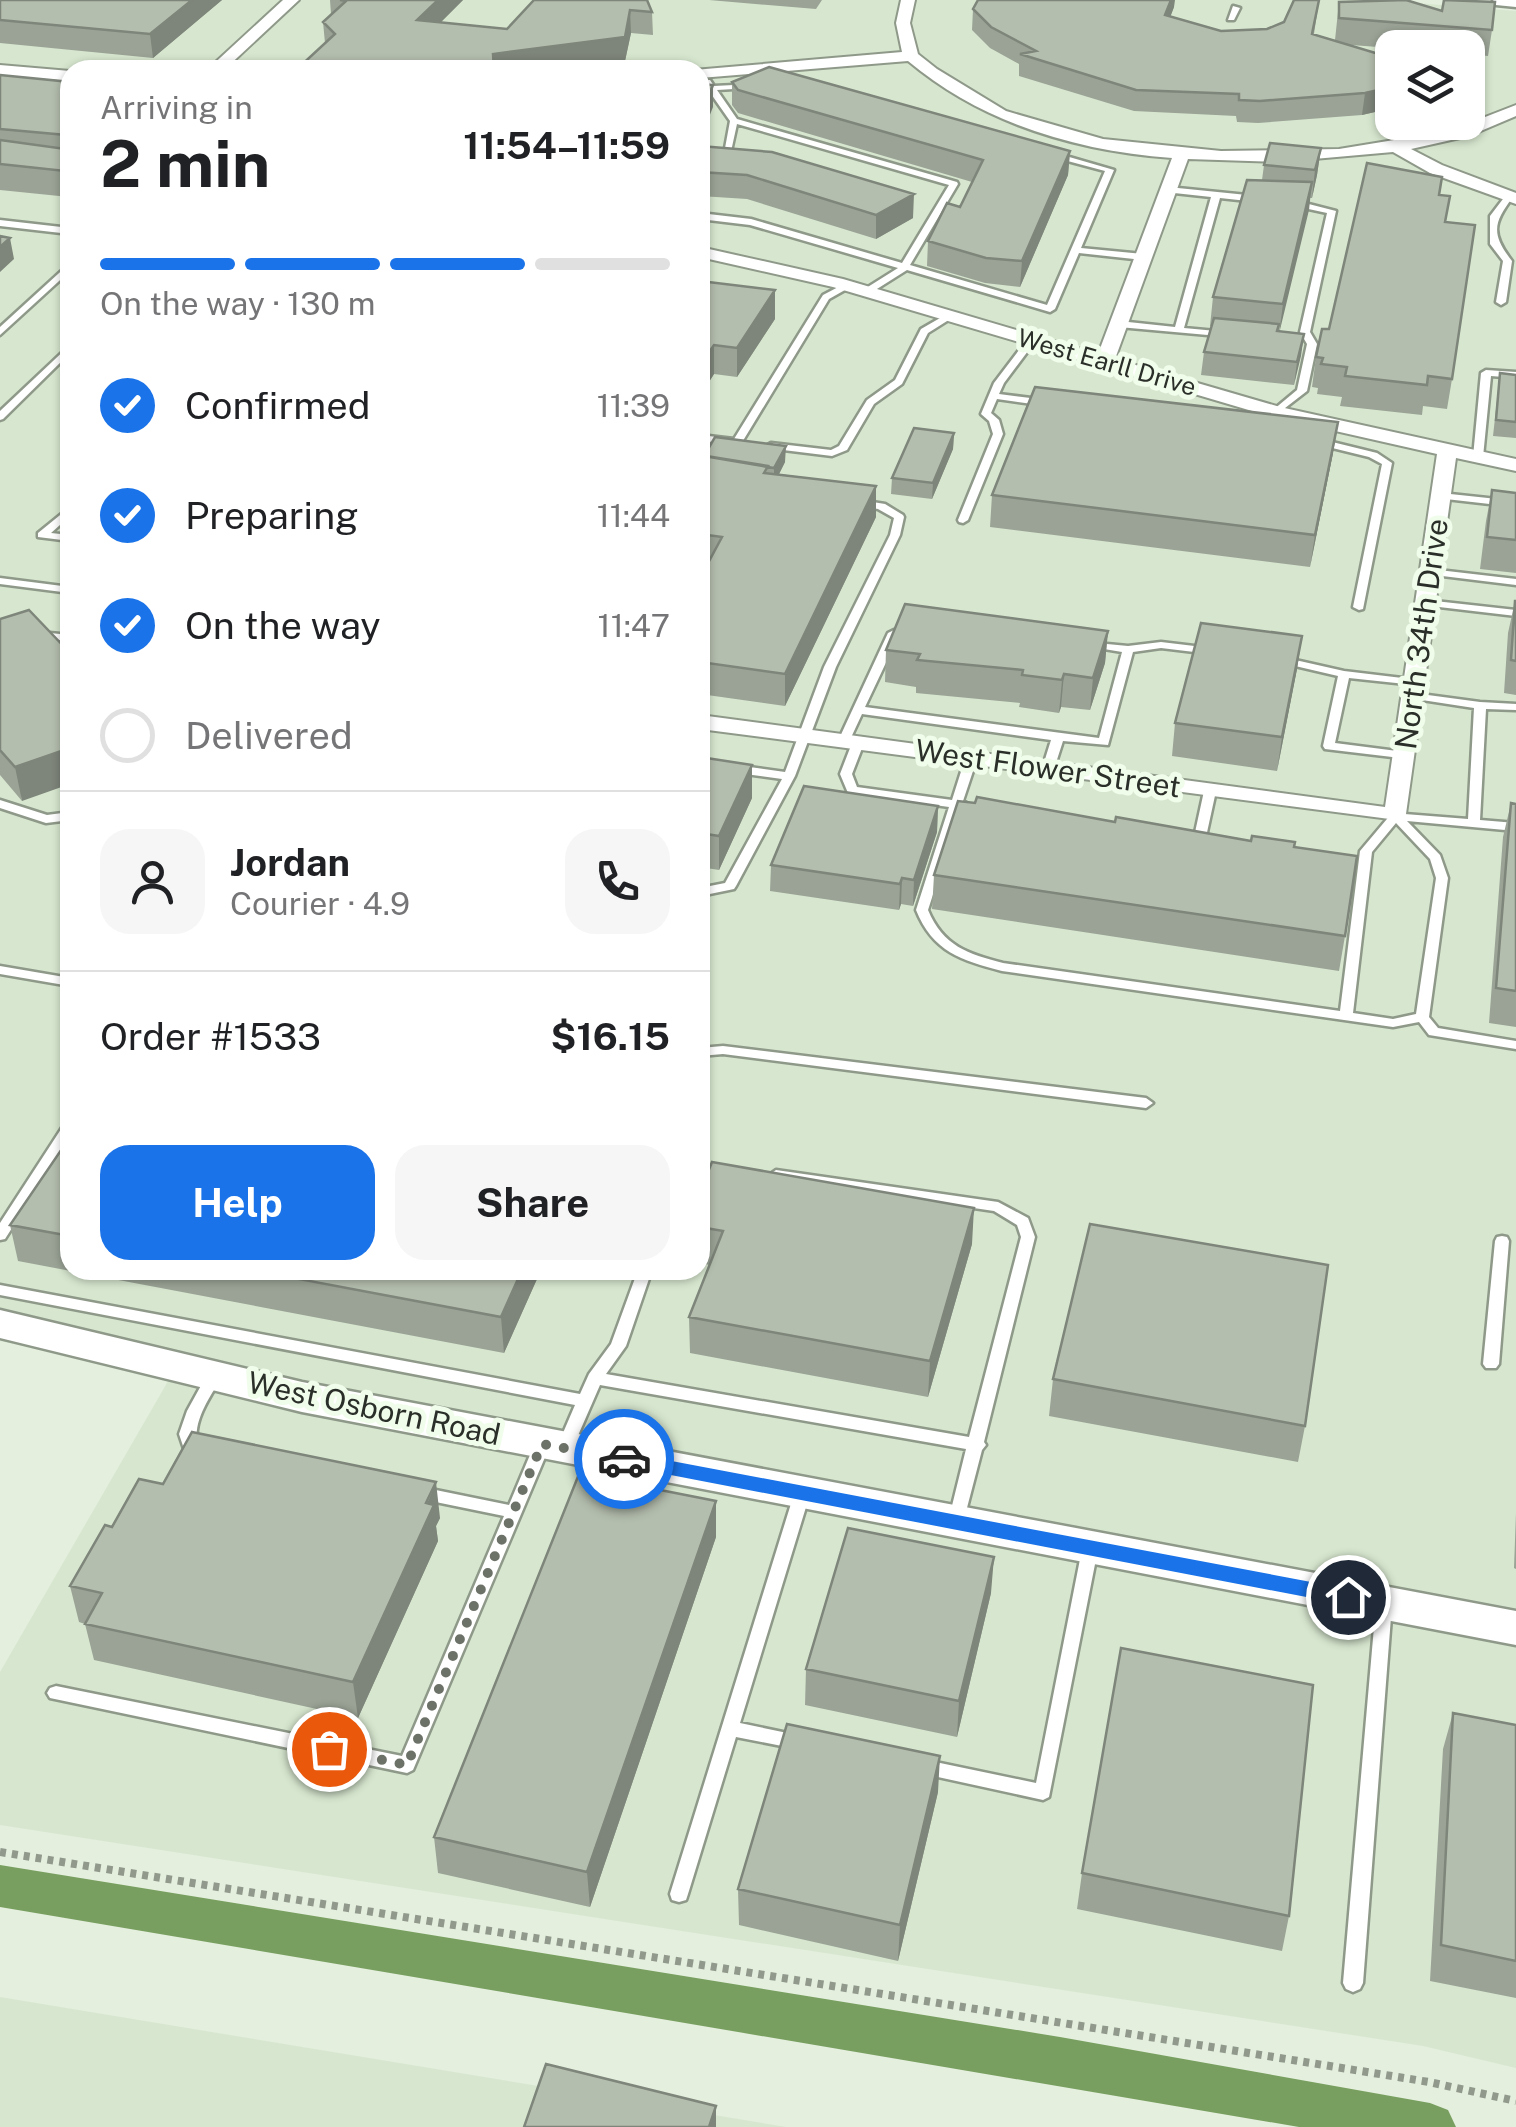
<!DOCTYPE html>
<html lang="en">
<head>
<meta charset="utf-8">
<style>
  body { margin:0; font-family:"Public Sans",sans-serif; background:#f6f6f6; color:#202124; height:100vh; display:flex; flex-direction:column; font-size:38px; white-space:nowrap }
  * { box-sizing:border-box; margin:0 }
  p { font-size:32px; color:#757577 }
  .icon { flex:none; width:55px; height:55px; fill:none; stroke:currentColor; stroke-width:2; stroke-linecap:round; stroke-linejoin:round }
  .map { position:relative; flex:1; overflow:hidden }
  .panel { position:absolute; left:60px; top:60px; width:650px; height:1220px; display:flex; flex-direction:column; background:#fff; border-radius:30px; box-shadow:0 2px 8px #0004 }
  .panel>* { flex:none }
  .tools { position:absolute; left:1375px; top:30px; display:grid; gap:20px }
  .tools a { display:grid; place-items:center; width:110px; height:110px; border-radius:20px; background:#fff; box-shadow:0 2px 8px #0004; font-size:50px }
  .pin { position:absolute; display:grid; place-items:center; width:85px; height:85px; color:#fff; margin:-42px; border:5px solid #fff; border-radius:50%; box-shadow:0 2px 10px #0007 }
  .courier { position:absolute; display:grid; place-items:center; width:100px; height:100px; margin:-50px; border:8px solid #1a73e8; border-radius:50%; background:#fff; color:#222; box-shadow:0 2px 12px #0007 }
  .headline em { font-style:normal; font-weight:700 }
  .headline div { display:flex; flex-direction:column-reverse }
  .headline { display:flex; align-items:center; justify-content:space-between; height:170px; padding:0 40px }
  h1 { font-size:65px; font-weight:700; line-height:75px }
  .bar { display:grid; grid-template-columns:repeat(4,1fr); gap:15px 10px; align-content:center; height:120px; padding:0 40px }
  .bar i { height:12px; border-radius:8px; background:#e0e0e0 }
  .bar .selected { background:#1a73e8 }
  .bar p { grid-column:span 4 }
  .line { display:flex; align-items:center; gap:25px; padding:0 40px; border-top:2px solid #e0e0e0 }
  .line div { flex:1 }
  .round { display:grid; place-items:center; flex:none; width:105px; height:105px; border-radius:30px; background:#f6f6f6 }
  ol { padding:0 40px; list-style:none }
  li { display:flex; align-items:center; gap:30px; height:110px }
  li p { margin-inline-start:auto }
  li .icon { padding:10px; border-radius:50%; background:#1a73e8; color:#fff; stroke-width:4 }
  li:last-child { color:#757577 }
  li i { width:55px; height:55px; border:5px solid #e0e0e0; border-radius:50% }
  .primary-button { display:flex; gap:20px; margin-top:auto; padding:20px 40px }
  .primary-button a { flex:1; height:115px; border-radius:30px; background:#1a73e8; color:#fff; font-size:40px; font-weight:700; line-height:115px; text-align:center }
  .primary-button a+a { background:#f6f6f6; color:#202124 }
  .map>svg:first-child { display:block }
</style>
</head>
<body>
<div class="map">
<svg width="1516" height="2127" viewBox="0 0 1516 2127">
  <rect width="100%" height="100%" fill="#e4efde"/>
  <path fill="#d7e7cf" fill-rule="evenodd" d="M0 0H1380L1516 11V2068L1423 2046 0 1825V1672L171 1376 0 1341ZM1392 48H1468V122H1392ZM70 70H700V1270H70Z
    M0 1997 786 2127H0Z"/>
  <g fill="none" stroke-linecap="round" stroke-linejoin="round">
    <path fill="#789f5f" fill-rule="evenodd" d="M0 1865 1060 2037 1430 2103 1448 2110 1456 2127H1299L0 1907Z"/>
    <defs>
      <path id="service" d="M1233 6 1240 8 1234 20H1228Z
        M166 65H172L173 67 170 70H162Z
        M704 80H710L714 86 754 84V88H751L717 90 737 119 957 182 958 184 910 265 1047 305 1105 171 1049 156V152H1052L1114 170 1081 248 1143 254 1147 257 1143 260 1079 253 1055 309 1050 312 907 270 869 294H863V290L898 268 750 225 700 219V213L751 219 902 263 949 185 737 124 730 156 738 159 734 161 723 159 730 121 709 91H700V87L706 86Z
        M1168 187 1257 196 1261 199 1257 202 1220 198 1184 328 1227 332 1232 335 1230 337 1119 327 1114 324 1119 321 1175 327 1211 197 1165 192V188Z
        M1509 194 1513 197C1493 223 1491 234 1512 261L1506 302 1501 305 1496 302 1503 261 1490 244V216L1506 195Z
        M1293 200 1336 211 1310 332 1317 344 1307 391 1276 415 1273 414V410L1297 390 1307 344 1300 332 1327 213 1290 205 1289 203Z
        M0 220 70 228V234L0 226Z
        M70 263V271L0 335V327Z
        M844 284 852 286 829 299 741 444 700 441V435L734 439 823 295Z
        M947 314 955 316 928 333 902 384 874 404 847 450 832 456 767 448 766 446 771 443 831 450 839 446 867 400 895 380 921 329Z
        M1029 337 1037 339 1004 383 999 394 1047 400 1052 403 1047 406 997 399 991 413 999 420 1003 434 968 520 963 523 959 522 958 520 993 434 989 421 981 414 994 383Z
        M70 345V353L3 419 0 420V411Z
        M1486 370 1516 372V378L1491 376 1483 457 1478 460 1473 457 1481 373Z
        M1316 438 1377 453 1392 463 1363 609 1359 610 1353 607 1382 464 1369 457 1312 443V439Z
        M1441 493 1516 501V507L1437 498V494Z
        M860 500 885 504 903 515 904 517 900 535 836 667 795 776 736 886 734 889 700 896V888L725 883 782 779 700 768V760L785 772 824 667 890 535 894 518 878 509 856 505V501Z
        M70 507V516L51 533 70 535V541L38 537V533Z
        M1430 569 1516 579V585L1426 574V570Z
        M0 578 70 587V593L0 584Z
        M1426 600 1516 610V616L1422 605 1421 603Z
        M0 628 70 635V641L0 634Z
        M894 630 900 633 865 707 1099 738 1122 652 1086 646V642L1128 646 1161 642 1211 648 1217 651 1211 654 1161 648 1133 652 1108 745 1063 741 1054 769 1048 773 1042 769 1051 740 862 714 848 744H840L838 741 888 633Z
        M1282 657 1344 671 1419 680 1421 682 1415 685 1349 678 1335 743 1405 752 1409 753 1411 756 1409 759 1325 749 1323 746 1338 676 1278 662 1276 660Z
        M1413 693 1480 702 1516 704V710L1486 709 1480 820 1516 823V831L1407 821 1440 855 1448 878 1429 1017 1438 1028 1516 1041V1049L1429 1035 1419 1022 1393 1027 1002 971C961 960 933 952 916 910L949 807 848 793 840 774 852 743 858 739 864 743 852 774 857 787 952 800 965 759 967 756H975L977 759 963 801 970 805 968 808H961L928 910C943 946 968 954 1003 963L1340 1011 1360 851 1392 813 1468 819 1474 708 1409 698V694ZM1396 823 1430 859 1436 878 1416 1014 1393 1019 1353 1013 1372 852Z
        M1210 787 1216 791 1206 837 1200 841 1194 837 1204 791Z
        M0 800 47 815 70 812V820L46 823 0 808Z
        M0 966 70 978V986L0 974Z
        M723 1046 1146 1098 1153 1103 1146 1108 723 1054 700 1056V1048Z
        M70 1121V1137L5 1239 0 1240V1223L65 1123Z
        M725 1167 732 1172 730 1175 700 1181V1171Z
        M776 1170 998 1202 1028 1218 1035 1237 984 1442 986 1445 982 1450 962 1527 956 1528 950 1527 948 1522 966 1449 600 1385 573 1447 571 1451 565 1453 559 1451 557 1447 575 1405 0 1295V1285L580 1394 589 1374 611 1344 638 1270H652L626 1346 606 1374 969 1437 1021 1237 1017 1225 994 1211 771 1178 769 1175Z
        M1502 1236 1507 1237 1509 1241 1499 1364 1496 1368H1486L1483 1364 1495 1241 1497 1237Z
        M215 1369 221 1371 223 1375C212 1394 194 1418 197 1440L205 1443 207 1447 205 1451 199 1453 184 1449 179 1434 187 1411 209 1371Z
        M543 1437 549 1439 551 1443 413 1770 407 1773 50 1698 47 1693 50 1688 56 1686 402 1756 504 1516 421 1499 415 1497 413 1493 415 1489 421 1487 509 1505 535 1443 537 1439Z
        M802 1488 808 1490 810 1494 740 1723 797 1735 803 1737 806 1742 803 1747 797 1749 736 1737 688 1894 686 1900 679 1902 672 1900 670 1894 794 1494 796 1490Z
        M1090 1543 1096 1544 1098 1549 1049 1797 1043 1800 915 1772 912 1767 915 1762 921 1759 1036 1783 1082 1549 1084 1544Z
        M1384 1597 1390 1599 1392 1604 1363 1983 1360 1989 1353 1992 1346 1989 1343 1983 1376 1604 1378 1599Z"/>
      <path id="minor" d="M283 0H299L224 70H207Z
        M901 0H915L910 23 918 54 937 69 1006 111 1103 139 1221 151 1339 149 1449 131 1516 105V116L1469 136 1411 149 1442 165 1516 193V204L1430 173 1393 152 1280 162 1188 159 1115 359 1280 407 1516 459V471L1456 458 1405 821 700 729V715L1385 807 1437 454 1269 416 833 287 700 257V247L843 279 1098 354 1172 158C1076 151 982 123 908 61L700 78V70H694L902 52 896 23Z
        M0 65 70 71V81L0 75Z"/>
      <path id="tertiary" d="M0 1310 302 1382 1516 1611V1645L302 1412 0 1338Z"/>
      <path id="secondary" d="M1493 0H1516V7L1496 5Z"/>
    </defs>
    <use href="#service" stroke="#8f9989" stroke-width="5"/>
    <use href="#minor" stroke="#8f9989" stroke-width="4"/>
    <use href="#tertiary" stroke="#8f9989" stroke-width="5"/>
    <use href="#secondary" stroke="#8f9989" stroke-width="5"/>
    <path stroke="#91998d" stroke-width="8" stroke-dasharray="6 6" stroke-linecap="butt" d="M0 1852 1429 2082 1516 2101"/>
    <use href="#service" fill="#fff" fill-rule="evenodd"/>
    <use href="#minor" fill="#fff" fill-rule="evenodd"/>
    <use href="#tertiary" fill="#fff" fill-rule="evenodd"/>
    <use href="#secondary" fill="#fff" fill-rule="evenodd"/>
  </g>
  <path fill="#9ba396" d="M0 0H222L153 58 0 43Z
    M330 0H463L440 23 507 29 534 0 652 12 653 35 631 33 625 61 558 70H296L325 43 323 22 331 14Z
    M709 0H822L816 9Z
    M1319 0 1314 34 1335 40 1339 2 1492 30 1488 56 1468 54V48H1392L1351 45 1392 58V108L1362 115 1258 123 1237 122 1236 116 1134 111 1019 76V64L990 48 972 30 973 9 1174 7 1170 17 1221 31 1267 29 1284 22Z
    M0 75 70 82 69 197 0 190Z
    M732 82 1070 151 1068 175 1020 287 985 283 927 266 928 241 960 207 972 182 738 113 732 105Z
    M700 146 913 218 876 239 747 199 700 196Z
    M1321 148 1317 175 1312 198H1310L1279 331 1304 334 1294 385 1201 375 1204 352 1211 326H1210L1213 297 1262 180 1264 165Z
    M1439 195 1445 222 1452 379 1447 409 1423 406 1422 415 1340 406 1342 397 1317 394 1318 388 1312 387 1316 357 1329 329Z
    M700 281 775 290V319L737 377 714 374 700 396Z
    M1500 373 1516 375V438L1493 436Z
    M954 433 953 449 932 499 891 494 892 478Z
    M1333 453 1310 567 990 527 992 495Z
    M700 455 785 462 779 474 876 486V517L785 706 700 694V578L706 566 700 565Z
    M1492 490 1516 493V573L1480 569 1486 521Z
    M1515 601H1516V695L1504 693 1508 633Z
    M0 619 22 801 0 775Z
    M1108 631 1105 663 1090 710 1061 707 1059 713 1019 707 1020 703 916 693V687L885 682 886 650Z
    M1297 669 1277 771 1172 756 1175 723Z
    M700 757 752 798 719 870 700 867Z
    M1511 803 1516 804V1027L1489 1023 1503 837Z
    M938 806 937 832 913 906 901 904 899 910 770 891 771 865Z
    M1115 822 1294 847 1345 936 1339 971 932 909 934 875Z
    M70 1137V1270H541L504 1353 18 1261 10 1225Z
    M700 1192 972 1244 928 1397 690 1353 689 1317 710 1265 700 1263Z
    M1053 1379 1305 1426 1298 1462 1049 1416Z
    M163 1484 440 1518 436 1526 438 1541 358 1718 94 1660 85 1624 79 1622 70 1586 112 1527Z
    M716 1501V1537L590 1907 438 1873 434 1837Z
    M1516 1513V1569L1514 1568Z
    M991 1593 957 1737 805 1705 806 1669Z
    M1453 1713 1516 1725V1998L1430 1981 1443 1749Z
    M938 1792 898 1961 739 1925 738 1889Z
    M1082 1873 1289 1916 1282 1951 1077 1909Z"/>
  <path fill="#7e857a" d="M192 0H222L153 58 150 34Z
    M438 0H463L419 44 417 20Z
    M1171 0H1175L1174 7 1163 36 1165 15Z
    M630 10 631 33 625 61 558 70H494L493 54Z
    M713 85V107L700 140V117Z
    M1392 87V108L1362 115 1365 93Z
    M1321 148 1317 175 1312 198 1315 170Z
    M1070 151 1068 175 1020 287 1022 261Z
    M70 166V197H69L65 171Z
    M1312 182 1309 210 1279 334 1283 304Z
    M914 194 913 218 876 239V215Z
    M10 238 14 259 0 272V247Z
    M775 290V319L737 377V348Z
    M1304 334 1301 356 1294 385 1297 362Z
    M714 345V374L700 396V365Z
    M1338 422 1333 453 1310 567 1315 535Z
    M954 433 953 449 932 499 933 483Z
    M786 446 785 462 774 484V468Z
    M876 486V517L785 706V674Z
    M1108 631 1105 663 1090 710 1093 678Z
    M1302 636 1297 669 1277 771 1282 737Z
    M1064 674 1061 707 1059 713 1062 680Z
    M70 748V784L22 801 15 767Z
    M752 765V798L719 870V836Z
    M938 806 937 832 913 906 914 880Z
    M902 878 901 904 899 910 900 884Z
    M974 1208 972 1244 928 1397 930 1361Z
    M522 1270H541L504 1353 501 1317Z
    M436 1482 440 1518 436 1526 438 1541 358 1718 353 1682Z
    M716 1501V1537L590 1907 587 1872Z
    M994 1557 991 1593 957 1737 959 1701Z
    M940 1756 938 1792 898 1961 900 1925Z
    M716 2106V2127H709Z"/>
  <path fill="#b4beae" stroke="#7e857a" stroke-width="2.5" d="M0 0H192L150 34 0 20Z
    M340 0H438L417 20 507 29 534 0H647L652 12 630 10 625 37 493 54 494 70H296L335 34 323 22 346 1Z
    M978 0H1171L1165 15 1221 31 1267 29 1284 22 1294 0H1319L1312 34 1392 58V87L1365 93 1260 101 1239 100V94L1136 90 1020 54 1036 51 991 27 973 9Z
    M1406 0 1442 11 1444 0 1495 2 1492 30 1339 18V2Z
    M769 67 1070 151 1022 261 986 258 928 241 947 203 960 207 983 160 738 90 732 82Z
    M0 75 70 82V166L65 171 0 164V140L65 149 69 145 66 135 0 129Z
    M700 84 713 85 700 117Z
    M1270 143 1321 148 1315 170 1264 165Z
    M700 146 772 152 914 194 876 215 747 175 700 172Z
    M1367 163 1442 177 1439 195 1450 196 1445 222 1475 225 1452 379 1428 376 1427 385 1345 376 1347 367 1321 364 1323 358 1316 357 1322 329H1329Z
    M1247 180 1312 182 1283 304 1213 297Z
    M0 236 10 238 0 247Z
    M700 281 775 290 737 348 714 345 700 365Z
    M1214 318 1279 324 1277 331 1304 334 1297 362 1204 352Z
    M1500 373 1516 375V422L1496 420Z
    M1035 387 1338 422 1315 535 992 495Z
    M914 428 954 433 933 483 892 478Z
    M715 437 786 446 774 468 704 456Z
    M700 455 768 466 764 473 876 486 785 674 700 662V578L722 537 700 534Z
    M1492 490 1516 493V540L1487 537Z
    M1515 601H1516V661L1511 660Z
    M905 604 1108 631 1093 678 1064 674 1062 680 1022 675 1023 670 917 660 920 654 886 650Z
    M29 610 70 653V748L15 767 0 750V619Z
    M1201 623 1302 636 1282 737 1175 723Z
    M700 757 752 765 719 836 700 833Z
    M804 786 938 806 914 880 902 878 900 884 771 865Z
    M977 797 1115 822 1116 817 1251 841 1252 836 1295 842 1294 847 1357 856 1345 936 934 875 958 801 975 803Z
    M1511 803 1516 804V991L1496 988Z
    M70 1137V1236L10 1225Z
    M712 1162 974 1208 930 1361 689 1317 723 1231 700 1227V1192Z
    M1090 1224 1328 1265 1305 1426 1053 1379Z
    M251 1270H522L501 1317Z
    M192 1432 436 1482 426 1503 434 1505 353 1682 85 1624 102 1593 70 1586 105 1525 112 1527 139 1479 163 1484Z
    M579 1474 716 1501 587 1872 434 1837Z
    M848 1528 994 1557 959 1701 806 1669Z
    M1121 1648 1313 1685 1289 1916 1082 1873Z
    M1453 1713 1516 1725V1961L1441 1945Z
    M787 1724 940 1756 900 1925 738 1889Z
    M546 2064 716 2106 709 2127H524Z"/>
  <path fill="#1a73e8" d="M624 1452 1348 1589 1359 1597 1348 1605 624 1466 615 1459Z"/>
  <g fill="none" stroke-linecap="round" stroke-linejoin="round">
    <path stroke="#6c7268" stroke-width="10" stroke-dasharray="0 18" d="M329 1749 407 1765 542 1444 624 1459"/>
  </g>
  <g text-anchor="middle" stroke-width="10" stroke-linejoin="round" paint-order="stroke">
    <g font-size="25" fill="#2b2f29" stroke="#f1fdeb">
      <text transform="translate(1107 362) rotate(16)" y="9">West Earll Drive</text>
    </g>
    <g font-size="30" fill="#2b2f29" stroke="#f1fdeb">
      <text transform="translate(1422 634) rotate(-82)" y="10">North 34th Drive</text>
      <text transform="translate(1048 769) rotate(8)" y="10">West Flower Street</text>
      <text transform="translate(374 1409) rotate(12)" y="10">West Osborn Road</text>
    </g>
  </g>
</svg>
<div class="tools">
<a><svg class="icon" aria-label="layers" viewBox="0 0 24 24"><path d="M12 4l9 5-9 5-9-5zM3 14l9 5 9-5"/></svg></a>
</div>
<div class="pin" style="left:329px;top:1749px;background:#ea580c"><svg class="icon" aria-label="bag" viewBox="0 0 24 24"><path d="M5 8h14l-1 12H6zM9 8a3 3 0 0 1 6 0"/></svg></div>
<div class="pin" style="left:1348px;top:1597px;background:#1f2937"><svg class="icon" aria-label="home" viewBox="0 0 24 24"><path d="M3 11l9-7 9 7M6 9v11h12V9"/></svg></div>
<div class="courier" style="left:624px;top:1459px"><svg class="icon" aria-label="car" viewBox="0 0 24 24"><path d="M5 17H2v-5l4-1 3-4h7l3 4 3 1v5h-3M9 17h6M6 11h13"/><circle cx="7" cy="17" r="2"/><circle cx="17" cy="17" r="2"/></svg></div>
<section class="panel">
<div class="headline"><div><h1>2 min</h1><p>Arriving in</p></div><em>11:54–11:59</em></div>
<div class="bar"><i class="selected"></i><i class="selected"></i><i class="selected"></i><i></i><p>On the way · 130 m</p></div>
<ol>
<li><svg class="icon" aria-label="check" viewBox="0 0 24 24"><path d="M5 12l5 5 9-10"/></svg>Confirmed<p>11:39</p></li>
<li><svg class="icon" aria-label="check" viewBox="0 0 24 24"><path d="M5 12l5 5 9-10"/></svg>Preparing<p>11:44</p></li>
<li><svg class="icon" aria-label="check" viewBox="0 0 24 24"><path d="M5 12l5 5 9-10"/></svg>On the way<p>11:47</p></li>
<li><i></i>Delivered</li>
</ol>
<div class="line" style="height:180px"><a class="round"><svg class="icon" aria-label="person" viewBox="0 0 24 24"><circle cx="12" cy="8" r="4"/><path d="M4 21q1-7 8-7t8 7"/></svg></a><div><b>Jordan</b><p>Courier · 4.9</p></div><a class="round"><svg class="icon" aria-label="phone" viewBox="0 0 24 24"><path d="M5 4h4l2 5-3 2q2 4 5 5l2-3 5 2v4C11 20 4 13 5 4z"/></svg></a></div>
<div class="line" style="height:130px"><div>Order #1533</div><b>$16.15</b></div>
<div class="primary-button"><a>Help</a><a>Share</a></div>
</section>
</div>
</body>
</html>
